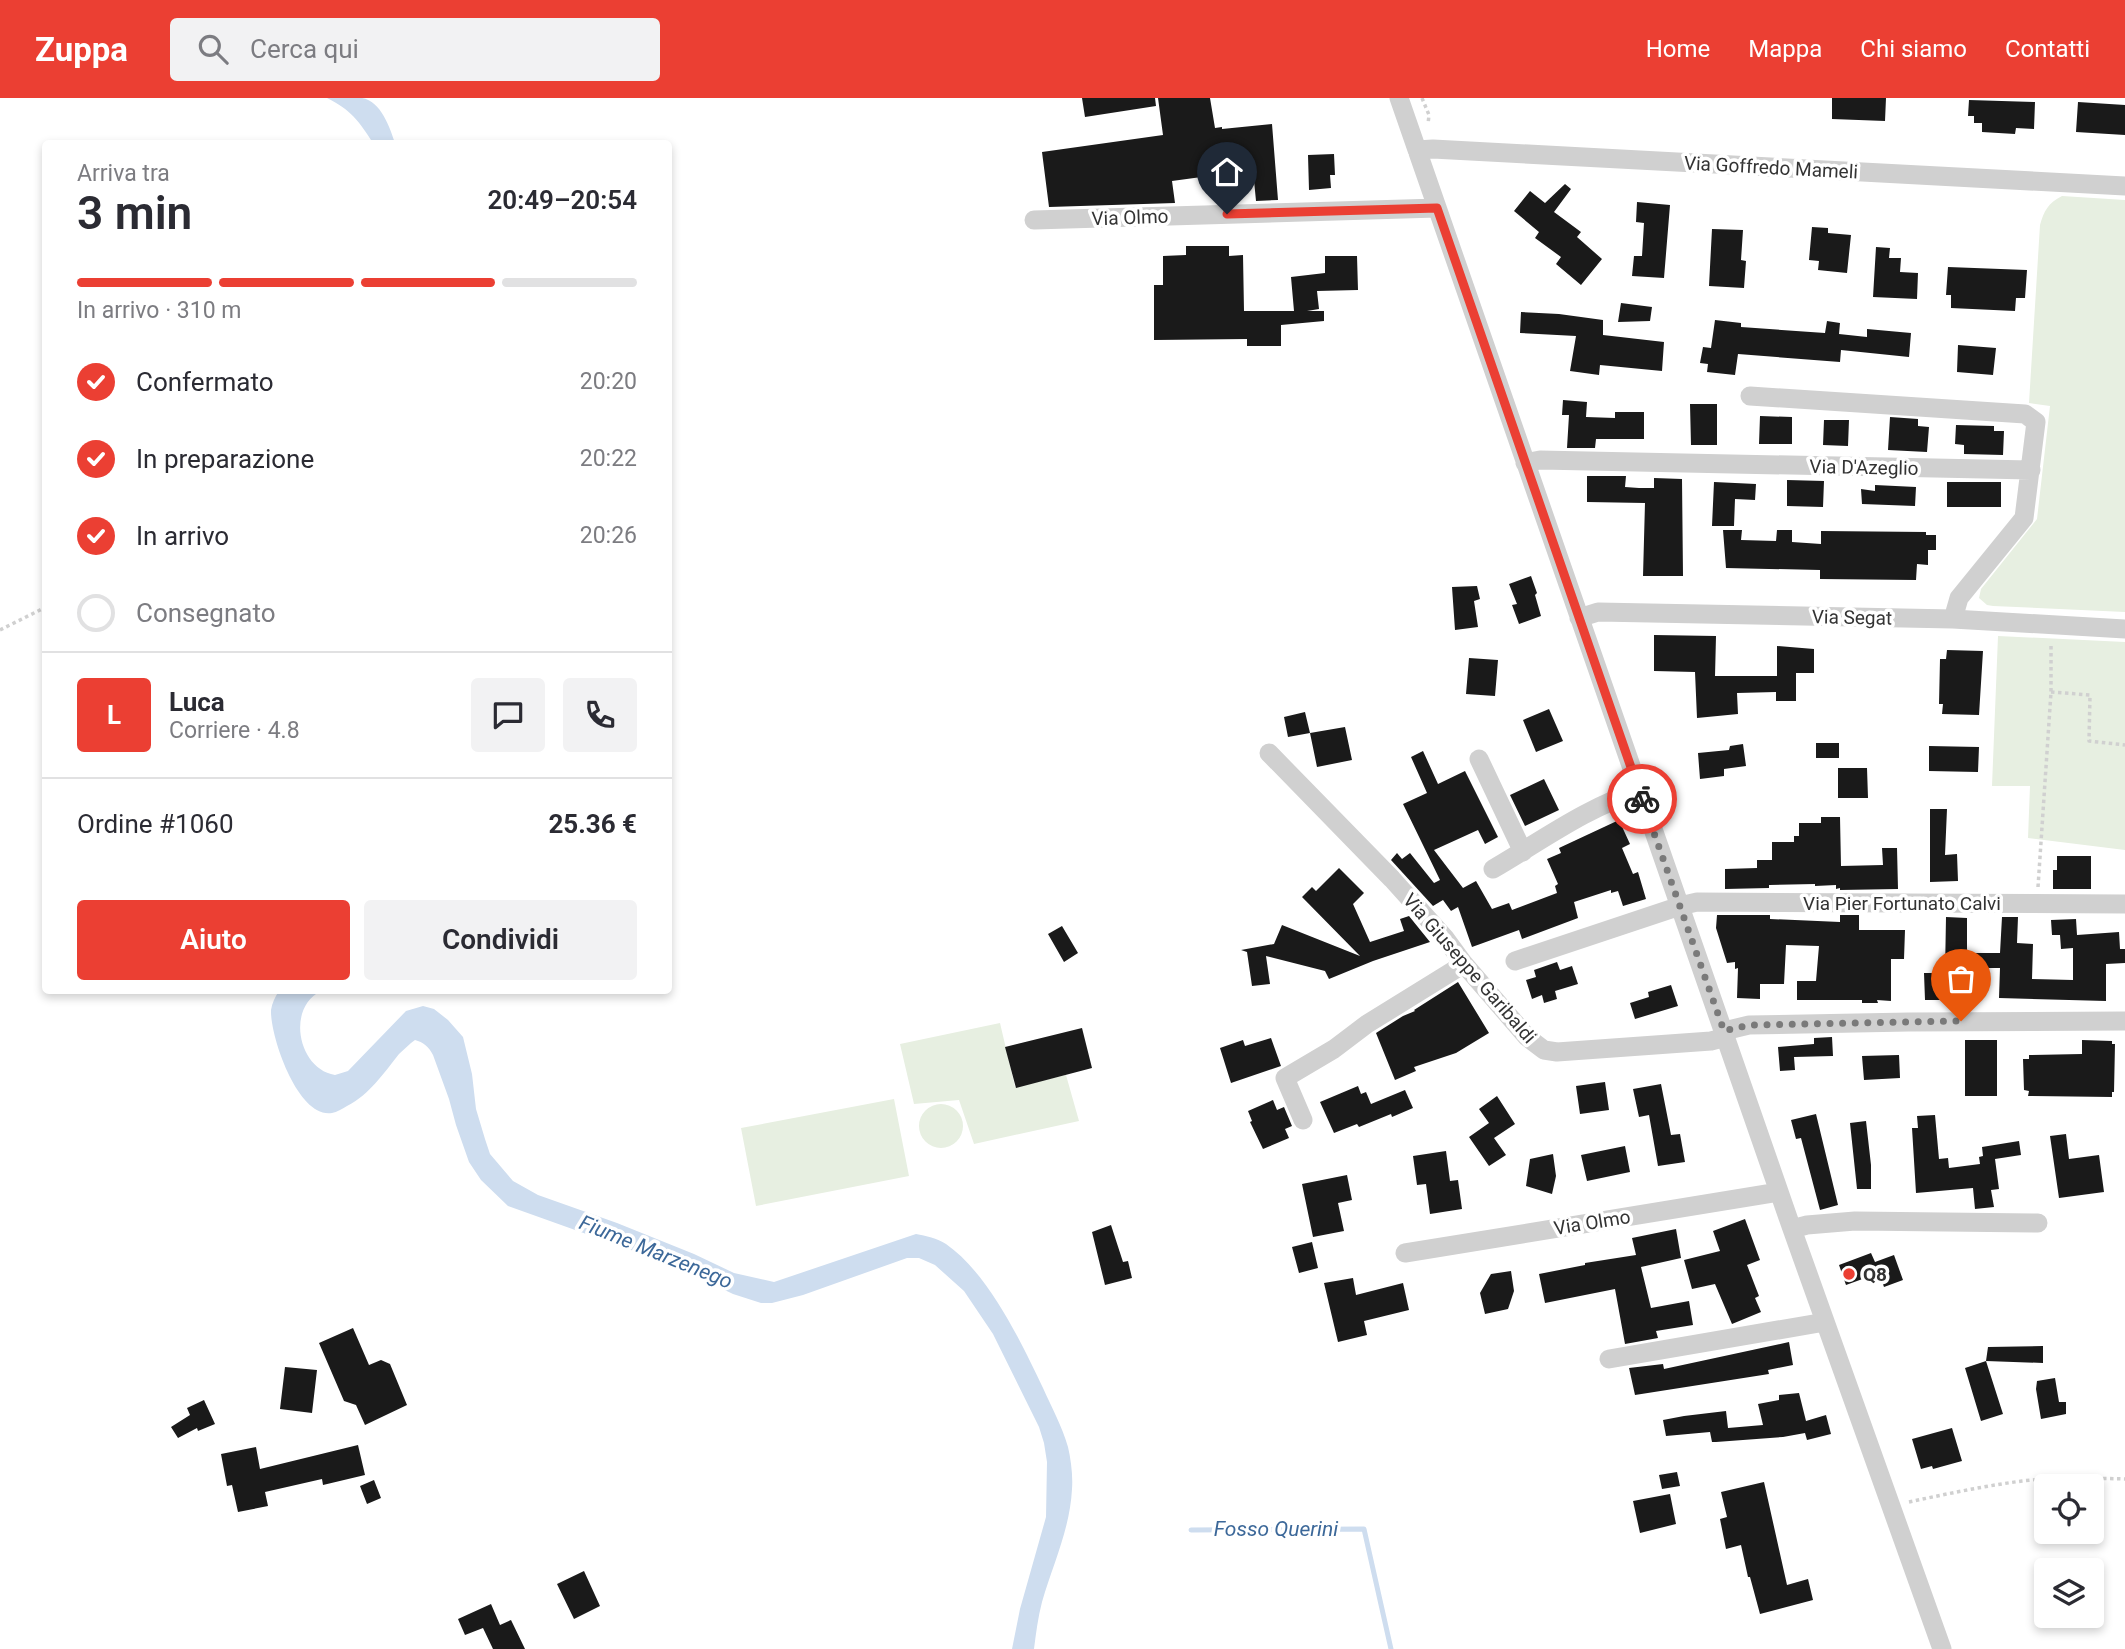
<!DOCTYPE html>
<html lang="it">
<head>
<meta charset="utf-8">
<style>
  body { margin:0; font-family:Roboto,sans-serif; background:#f2f2f3; color:#2b2b33; height:100vh; display:flex; flex-direction:column; font-size:26px; white-space:nowrap }
  * { box-sizing:border-box; margin:0 }
  p { font-size:23px; color:#7c7c81 }
  .icon { flex:none; width:38px; height:38px; fill:none; stroke:currentColor; stroke-width:2; stroke-linecap:round; stroke-linejoin:round }
  .map { position:relative; flex:1; overflow:hidden }
  .details { position:absolute; left:42px; top:42px; width:630px; height:854px; display:flex; flex-direction:column; background:#fff; border-radius:7px; box-shadow:0 4px 10px #0003 }
  .details>* { flex:none }
  .fabs { position:absolute; left:2034px; top:1376px; display:grid; gap:14px }
  .fabs a { display:grid; place-items:center; width:70px; height:70px; border-radius:7px; background:#fff; box-shadow:0 4px 10px #0003; font-size:35px }
  .pin { position:absolute; display:grid; place-items:center; width:60px; height:60px; color:#fff; margin:-72px -30px; border-radius:50% 50% 50% 0; rotate:-45deg; box-shadow:0 0 7px #0007 }
  .pin .icon { rotate:45deg }
  .courier { position:absolute; display:grid; place-items:center; width:70px; height:70px; margin:-35px; border:5px solid #eb3f33; border-radius:50%; background:#fff; color:#222; box-shadow:0 2px 9px #0007 }
  .overview em { font-style:normal; font-weight:600 }
  .overview div { display:flex; flex-direction:column-reverse }
  .overview { display:flex; align-items:center; justify-content:space-between; height:119px; padding:0 35px }
  h1 { font-size:46px; font-weight:600; line-height:52px }
  .bar { display:grid; grid-template-columns:repeat(4,1fr); gap:10px 7px; align-content:center; height:84px; padding:0 35px }
  .bar i { height:9px; border-radius:5px; background:#e1e1e2 }
  .bar .active { background:#eb3f33 }
  .bar p { grid-column:span 4 }
  .line { display:flex; align-items:center; gap:18px; padding:0 35px; border-top:2px solid #e1e1e2 }
  .line div { flex:1 }
  .round { display:grid; place-items:center; flex:none; width:74px; height:74px; border-radius:7px; background:#f2f2f3 }
  ol { padding:0 35px; list-style:none }
  li { display:flex; align-items:center; gap:21px; height:77px }
  li p { margin-inline-start:auto }
  li .icon { padding:7px; border-radius:50%; background:#eb3f33; color:#fff; stroke-width:4 }
  li:last-child { color:#7c7c81 }
  li i { width:38px; height:38px; border:4px solid #e1e1e2; border-radius:50% }
  .cta { display:flex; gap:14px; margin-top:auto; padding:14px 35px }
  .cta a { flex:1; height:80px; border-radius:7px; background:#eb3f33; color:#fff; font-size:28px; font-weight:600; line-height:80px; text-align:center }
  .cta a+a { background:#f2f2f3; color:#2b2b33 }
  header { display:flex; align-items:center; gap:42px; box-sizing:border-box; height:98px; padding:0 35px; background:#eb3f33; color:#fff }
  header strong { font-size:33px }
  nav { display:flex; gap:38px; margin-inline-start:auto; font-size:24px }
  .search { width:490px; height:63px; background:#f2f2f3; display:flex; align-items:center; gap:18px; box-sizing:border-box; padding:0 24px; border-radius:7px; color:#7c7c81; font-size:26px }
  .map>svg:first-child { display:block }
</style>
</head>
<body>
<header>
<strong>Zuppa</strong>
<div class="search"><svg class="icon" aria-label="search" viewBox="0 0 24 24"><circle cx="10" cy="10" r="6"/><path d="M15 15l6 6"/></svg>Cerca qui</div>
<nav><a>Home</a><a>Mappa</a><a>Chi siamo</a><a>Contatti</a></nav>
</header>
<div class="map">
<svg width="2125" height="1551" viewBox="0 0 2125 1551">
  <rect width="100%" height="100%" fill="#fff"/>
  <path fill="#e7efe1" d="M2062 98 2125 102V514L1993 508 1987 507 1979 500 1981 491 2037 421 2050 308 2029 305 2040 127C2044 113 2048 105 2062 98Z
    M1998 538 2125 544V752L2028 740 2030 688H1992Z
    M1000 925 1015 989 1066 977 1079 1023 974 1046 959 1002 914 1006 900 946Z
    M894 1001 909 1078 756 1108 741 1030Z
    M919 1028a22 22 0 1 1 44 0a22 22 0 1 1-44 0Z"/>
  <path fill="#ceddef" d="M327 0C338 0 351 0 362 0 381 3 390 30 395 45H373C359 23 351 12 327 0Z
    M279 893H321C286 910 298 971 335 977L348 973 406 913 423 908 434 911 448 922 463 939 472 976 476 1011 485 1041 490 1056 513 1083 538 1097 617 1125 694 1156 734 1175 774 1184 916 1136C926 1138 937 1140 946 1146 989 1176 1021 1244 1043 1290 1052 1310 1062 1328 1068 1349 1071 1362 1073 1378 1072 1391 1070 1431 1053 1466 1042 1504 1038 1519 1036 1535 1034 1551H1012L1020 1511 1046 1419 1047 1364 1044 1345 1039 1329 993 1236 964 1193 935 1167 919 1160H907L803 1197 772 1205H761L733 1196 673 1167 508 1108 481 1082 469 1064 456 1027 449 1001 433 957C429 949 423 944 415 942L411 945C407 949 403 952 399 956 383 976 370 996 347 1008 342 1011 337 1014 332 1015 298 1021 270 938 271 912 272 905 275 899 279 893Z"/>
  <g fill="none" stroke-linecap="round" stroke-linejoin="round">
    <path stroke="#ceddef" stroke-width="5" d="M1191 1432 1364 1431 1391 1551"/>
  </g>
  <path fill="#1a1a1a" d="M1082 0H1155L1156 8 1085 19Z
    M1158 0H1210L1215 30 1222 29V31L1272 26 1278 102 1256 103 1253 72 1172 83 1175 105 1049 109 1042 54 1163 37Z
    M1832 0H1886L1885 23 1832 21Z
    M1969 2 2035 4 2034 31 2016 30 2015 36 1982 34V25H1974V18H1968Z
    M2078 4 2125 7V37L2076 34Z
    M1334 56 1335 77H1330L1331 90 1309 92 1308 57Z
    M1565 86 1571 91 1554 114 1581 134 1577 139 1602 161 1581 187 1556 166 1561 159 1535 140 1539 134 1514 113 1530 93 1545 105Z
    M1637 104 1670 107 1664 180 1632 178 1634 158H1642L1644 125 1636 124Z
    M1812 129 1828 130V135L1851 137 1847 175 1818 172 1819 163 1809 162Z
    M1712 131 1743 132 1741 162 1746 163 1744 190 1709 188Z
    M1186 148H1229V158L1243 157 1244 213H1294L1291 179 1325 175V158H1357L1358 192 1317 193 1319 211 1307 213H1324V223L1281 227V248H1247V241L1154 242V187H1163V158L1186 157Z
    M1876 149 1890 150 1889 160H1901L1900 174 1918 175 1917 201 1873 199Z
    M1948 169 2027 172 2025 200H2016L2015 213 1951 210V197H1946Z
    M1621 205 1652 209 1650 223 1618 224Z
    M1521 214 1559 216 1603 222V237L1664 244 1662 273 1600 267 1599 277 1570 273 1576 238 1520 235Z
    M1715 222 1741 225V229L1825 235 1827 223 1840 225 1839 236 1867 239V231L1911 235 1909 259 1841 252 1840 264 1738 256 1735 277 1707 274 1708 266 1700 265 1703 249 1711 250Z
    M1958 247 1996 250 1993 277 1957 274Z
    M1563 302 1587 304 1586 319 1615 320V314H1644V341H1596L1595 350H1567L1569 317H1562Z
    M1690 306H1717V347H1691Z
    M1760 318 1792 319V346H1759Z
    M1890 319 1918 321V328L1929 329 1927 354 1888 352Z
    M1824 322H1849L1848 348 1823 347Z
    M1956 327 1994 328V333H2004L2003 357 1964 356V347L1955 346Z
    M1587 378H1626L1625 389 1639 390H1654V380L1682 381 1683 478H1643L1645 405 1587 404Z
    M1787 382 1824 383 1823 409 1787 408Z
    M1714 384 1756 386 1755 402 1735 401 1734 428H1712Z
    M1947 384H2001V409H1947Z
    M1875 387 1916 389 1915 408 1862 406 1861 391 1875 393Z
    M1723 432H1742L1741 442 1776 443 1777 432H1792V444L1821 446V433L1926 434V437H1936V452H1928V467L1917 466 1916 482 1820 481V472L1726 470Z
    M1531 478 1537 495 1535 497 1541 518 1519 526 1512 507 1517 506 1509 486Z
    M1477 488 1480 501 1474 503 1478 529 1455 532 1452 489Z
    M1654 537 1716 538 1715 578H1777V548L1814 551V575H1796V603H1776V594L1737 595 1738 616 1697 620 1695 574 1654 573Z
    M1947 552 1983 553 1979 617 1942 616 1943 606H1939L1940 561H1946Z
    M1469 560 1498 562 1495 598 1466 596Z
    M1549 611 1563 643 1536 654 1523 622Z
    M1305 614 1310 635 1288 639 1284 619Z
    M1345 629 1352 662 1317 669 1310 635Z
    M1816 645H1839V660H1816Z
    M1743 646 1746 668 1724 671V678L1700 681 1698 655 1729 652 1730 648Z
    M1929 648 1979 649 1978 674 1929 673Z
    M1423 653 1438 686 1465 673 1498 739 1485 746 1478 732 1434 752 1463 790 1476 783 1492 811 1509 805 1512 812 1557 795 1555 788 1558 786 1547 761 1561 755 1559 750 1619 722 1630 746 1622 750 1633 776 1638 774 1646 801 1623 808 1618 793 1611 795V792L1574 804 1578 820 1522 841 1519 832 1472 849 1458 809 1451 813 1443 802 1433 808 1391 762 1397 755 1402 761 1410 755 1434 785 1440 782 1403 706 1427 695 1411 659Z
    M1838 670H1867L1868 700H1838Z
    M1544 681 1559 712 1525 728 1510 697Z
    M1930 711H1947L1945 757 1957 756 1958 783 1930 784Z
    M1821 719H1840L1841 768 1883 767 1882 750H1897L1898 791 1840 792V790L1836 791V787L1815 788V786L1769 787V790L1725 791V771L1757 770V762H1772V744H1794V738H1799V725H1821Z
    M2057 758H2091V791H2053V772H2057Z
    M1339 770 1364 795 1353 806 1370 844 1404 833 1400 821 1409 818 1430 844 1373 863 1329 881 1325 873 1266 858 1270 886 1252 888 1247 854 1241 852 1274 846 1282 827 1360 858 1302 799 1312 789 1316 793Z
    M1717 817H1770V821L1840 824V817H1859V832H1905L1904 861H1891V903L1877 902 1878 905H1862V902H1797V883H1816L1819 848 1786 847 1784 886H1760V901L1737 900 1738 870 1735 871V864L1727 865 1716 830Z
    M1946 819 1967 820V855H2000L2002 819H2018L2017 845 2033 846 2032 881 2073 882V850L2061 851 2060 837H2052L2051 822 2076 821 2077 837 2119 834 2120 851H2125V865L2106 866V903L1999 900 2000 870H1967V902H1925L1924 875H1945Z
    M1062 828 1078 855 1064 864 1048 836Z
    M1557 864 1560 872 1572 868 1578 886 1555 893 1557 901 1544 905 1542 897 1532 901 1526 882 1536 879 1534 872Z
    M1458 884 1489 935 1456 955 1414 969 1416 973 1395 982 1376 935 1403 918 1415 913 1414 912Z
    M1671 887 1678 908 1635 921 1630 905 1649 899 1648 894Z
    M1082 930 1092 970 1016 990 1005 949Z
    M1832 939 1833 958 1794 959 1795 972 1780 973 1778 949 1814 946V940Z
    M1271 940 1281 968 1231 985 1220 950 1243 942 1245 948Z
    M1965 942H1997V998H1965Z
    M2082 942 2112 943V946H2115L2114 994H2112V999L2028 998 2029 993 2024 992 2023 961H2029V957L2082 956Z
    M1899 957 1900 980 1864 982 1862 958Z
    M1605 984 1609 1012 1580 1016 1576 988Z
    M1661 986 1671 1037 1680 1036 1685 1064 1658 1068 1649 1017 1639 1019 1633 991Z
    M1358 988 1361 996 1366 994 1371 1006 1405 992 1413 1010 1392 1019 1391 1016 1359 1029 1357 1026 1334 1035 1320 1004Z
    M1497 998 1515 1026 1494 1040 1506 1057 1489 1068 1469 1039 1489 1025 1479 1011Z
    M1273 1002 1277 1012 1284 1009 1292 1028 1285 1031 1289 1040 1263 1051 1250 1024 1252 1023 1248 1013Z
    M1816 1016 1838 1107 1820 1112 1801 1040 1796 1041 1791 1022Z
    M1935 1017 1939 1061 1948 1060 1949 1070 1980 1066 1979 1059 1983 1058 1982 1049 2019 1043 2021 1057 1995 1061 1999 1091 1991 1092 1994 1109 1975 1111 1973 1090 1916 1095 1912 1030H1918L1917 1018Z
    M1866 1023 1871 1067V1091H1857L1850 1025Z
    M2066 1036 2069 1061 2099 1057 2104 1094 2059 1100 2050 1038Z
    M1625 1048 1630 1074 1587 1083 1581 1057Z
    M1446 1053 1450 1083 1458 1082 1462 1111 1430 1116 1426 1086 1417 1087 1413 1058Z
    M1553 1056 1556 1078 1552 1096 1526 1088 1530 1061Z
    M1347 1077 1352 1102 1338 1105 1344 1133 1313 1139 1302 1086Z
    M1745 1121 1760 1162 1747 1167 1759 1198 1755 1200 1761 1214 1732 1226 1715 1186 1692 1191 1684 1162 1720 1153 1713 1133Z
    M1111 1127 1123 1164 1128 1163 1132 1180 1105 1187 1092 1134Z
    M1676 1131 1681 1160 1641 1169 1651 1210 1689 1203 1693 1227 1656 1233 1658 1240 1625 1246 1615 1191 1545 1205 1539 1176 1585 1167V1165L1636 1157 1632 1140Z
    M1312 1144 1318 1170 1299 1175 1292 1149Z
    M1871 1155 1875 1164 1894 1157 1903 1182 1884 1189 1879 1175 1846 1187 1839 1167Z
    M1511 1173 1514 1193 1508 1211 1485 1216 1480 1195 1491 1176Z
    M1353 1180 1356 1197 1403 1185 1409 1212 1364 1223 1367 1237 1338 1244 1324 1185Z
    M353 1230 369 1267 381 1262 390 1266 407 1307 365 1327 356 1307 344 1303 319 1245Z
    M1789 1244 1793 1267 1768 1272 1769 1276 1635 1297 1629 1270 1663 1266 1664 1271Z
    M2043 1248V1265L1986 1263 1988 1249Z
    M1986 1263 2003 1316 1981 1323 1965 1270Z
    M285 1269 317 1272 312 1315 280 1311Z
    M2055 1280 2059 1304H2066V1316L2041 1321 2036 1291 2037 1283Z
    M1799 1295 1806 1323 1826 1317 1831 1336 1807 1342 1805 1335 1783 1339 1716 1344H1712L1710 1334 1666 1338 1663 1322 1684 1318 1726 1313 1728 1330 1763 1327 1758 1306 1779 1302V1297Z
    M204 1302 215 1326 198 1333 197 1330 178 1340 171 1329 190 1317 187 1310Z
    M1952 1330 1962 1363 1933 1371 1932 1368 1921 1371 1912 1341Z
    M358 1347 365 1377 323 1387 322 1381 265 1394 268 1408 238 1414 232 1387 227 1388 221 1356 256 1349 260 1371Z
    M1677 1374 1680 1388 1662 1391 1659 1377Z
    M374 1382 381 1400 367 1406 360 1388Z
    M1764 1384 1787 1487 1808 1481 1813 1502 1760 1516 1750 1479H1748L1741 1447 1726 1451 1720 1421 1727 1419 1721 1394Z
    M1670 1396 1676 1426 1640 1435 1633 1403Z
    M584 1473 600 1508 574 1521 557 1486Z
    M491 1506 500 1527 511 1522 525 1551H493L483 1530 465 1537 458 1521Z"/>
  <g fill="none" stroke-linecap="round" stroke-linejoin="round">
    <path stroke="#d0d0d0" stroke-width="3.5" stroke-dasharray="3.5 3.5" stroke-linecap="butt" d="M1422 0 1429 17 1428 26
      M0 532 46 509
      M2051 594 2090 597 2089 643 2125 647
      M2038 789 2051 594V545
      M1909 1404C1946 1396 1984 1388 2022 1383 2056 1379 2091 1380 2125 1381"/>
    <path stroke="#d0d0d0" stroke-width="19" d="M1399 0 1792 1131 1942 1551
      M1417 52 1433 51 2125 88
      M1034 122 1437 110
      M1750 298 2025 316 2036 324 2024 420 1959 500 1953 521
      M1525 365 1540 362 2031 372
      M1579 520 1598 514 1953 521 2125 531
      M1269 655 1392 781 1445 840 1464 866 1527 939 1544 952 1557 954 1711 943 1726 939
      M1479 661 1523 754
      M1493 771C1538 745 1590 707 1640 693
      M1515 863 1680 808 1697 804 2125 806
      M1724 933 1749 927 1909 924 2125 923
      M1303 1022 1285 980 1334 951 1367 926 1464 866
      M1792 1131 1807 1127 1855 1123 2038 1125
      M1405 1155 1779 1094
      M1609 1261 1825 1224"/>
  </g>
  <g fill="none" stroke-linecap="round" stroke-linejoin="round">
    <path stroke="#7a7a7a" stroke-width="7" stroke-dasharray="0 12.6" d="M1642 701 1724 933 1749 927 1961 923"/>
    <path stroke="#eb3f33" stroke-width="9" d="M1227 116 1437 110 1642 701"/>
  </g>
  <circle fill="#eb3f33" stroke="#fff" stroke-width="2.5" cx="1849" cy="1176" r="7"/>
  <g text-anchor="middle" stroke-width="7" stroke-linejoin="round" paint-order="stroke">
    <g font-size="19" fill="#333" stroke="#fff">
      <text transform="translate(1771 69) rotate(3)" y="7">Via Goffredo Mameli</text>
      <text transform="translate(1130 119) rotate(-2)" y="7">Via Olmo</text>
      <text transform="translate(1864 369) rotate(1)" y="7">Via D'Azeglio</text>
      <text transform="translate(1852 519) rotate(1)" y="7">Via Segat</text>
      <text x="1902" y="812">Via Pier Fortunato Calvi</text>
      <text transform="translate(1470 870) rotate(49)" y="7">Via Giuseppe Garibaldi</text>
      <text transform="translate(1592 1124) rotate(-9)" y="7">Via Olmo</text>
    </g>
    <g font-size="19" font-weight="bold" fill="#333" stroke="#fff" text-anchor="start">
      <text x="1863" y="1183">Q8</text>
    </g>
    <g font-size="21" font-style="italic" fill="#3c6899" stroke="#fff">
      <text transform="translate(656 1154) rotate(22)" y="7">Fiume Marzenego</text>
      <text x="1276" y="1438">Fosso Querini</text>
    </g>
  </g>
</svg>
<div class="fabs">
<a><svg class="icon" aria-label="locate" viewBox="0 0 24 24"><circle cx="12" cy="12" r="6"/><path d="M12 2v4M12 18v4M2 12h4M18 12h4"/></svg></a>
<a><svg class="icon" aria-label="layers" viewBox="0 0 24 24"><path d="M12 4l9 5-9 5-9-5zM3 14l9 5 9-5"/></svg></a>
</div>
<div class="pin" style="left:1961px;top:923px;background:#ea580c"><svg class="icon" aria-label="bag" viewBox="0 0 24 24"><path d="M5 8h14l-1 12H6zM9 8a3 3 0 0 1 6 0"/></svg></div>
<div class="pin" style="left:1227px;top:116px;background:#1f2937"><svg class="icon" aria-label="home" viewBox="0 0 24 24"><path d="M3 11l9-7 9 7M6 9v11h12V9"/></svg></div>
<div class="courier" style="left:1642px;top:701px"><svg class="icon" aria-label="bike" viewBox="0 0 24 24"><circle cx="6" cy="16" r="4"/><circle cx="18" cy="16" r="4"/><path d="M6 16l4-8h5l3 8M10 8l3 8H6M13 5h3"/></svg></div>
<section class="details">
<div class="overview"><div><h1>3 min</h1><p>Arriva tra</p></div><em>20:49–20:54</em></div>
<div class="bar"><i class="active"></i><i class="active"></i><i class="active"></i><i></i><p>In arrivo · 310 m</p></div>
<ol>
<li><svg class="icon" aria-label="check" viewBox="0 0 24 24"><path d="M5 12l5 5 9-10"/></svg>Confermato<p>20:20</p></li>
<li><svg class="icon" aria-label="check" viewBox="0 0 24 24"><path d="M5 12l5 5 9-10"/></svg>In preparazione<p>20:22</p></li>
<li><svg class="icon" aria-label="check" viewBox="0 0 24 24"><path d="M5 12l5 5 9-10"/></svg>In arrivo<p>20:26</p></li>
<li><i></i>Consegnato</li>
</ol>
<div class="line" style="height:126px"><b class="round" style="background:#eb3f33;color:#fff">L</b><div><b>Luca</b><p>Corriere · 4.8</p></div><a class="round"><svg class="icon" aria-label="chat" viewBox="0 0 24 24"><path d="M4 5h16v11H9l-5 4z"/></svg></a><a class="round"><svg class="icon" aria-label="phone" viewBox="0 0 24 24"><path d="M5 4h4l2 5-3 2q2 4 5 5l2-3 5 2v4C11 20 4 13 5 4z"/></svg></a></div>
<div class="line" style="height:91px"><div>Ordine #1060</div><b>25.36 €</b></div>
<div class="cta"><a>Aiuto</a><a>Condividi</a></div>
</section>
</div>
</body>
</html>
